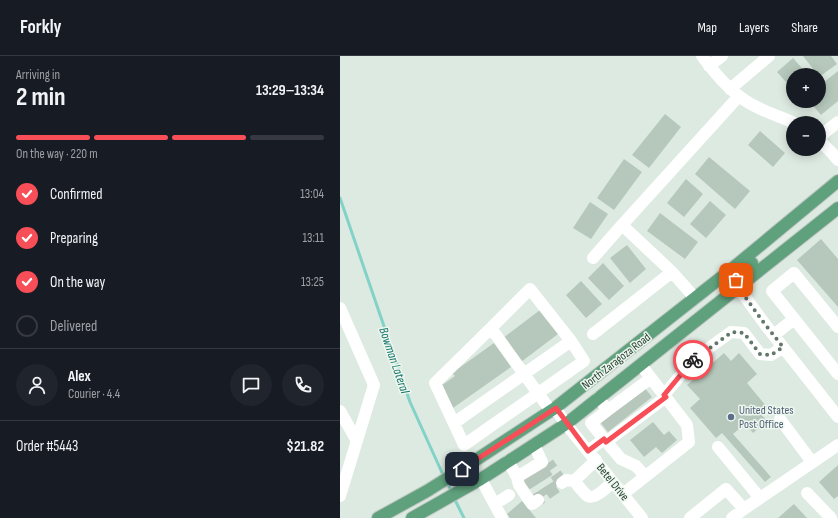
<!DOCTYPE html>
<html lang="en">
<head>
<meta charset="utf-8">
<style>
  body { margin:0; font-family:"Sofia Sans Condensed",sans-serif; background:#20242c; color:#f1f3f6; height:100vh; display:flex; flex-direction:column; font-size:15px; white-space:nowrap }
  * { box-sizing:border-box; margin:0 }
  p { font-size:13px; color:#9ea1a6 }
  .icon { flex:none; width:22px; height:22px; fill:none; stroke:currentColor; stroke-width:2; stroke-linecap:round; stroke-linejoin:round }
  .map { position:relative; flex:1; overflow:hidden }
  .details { display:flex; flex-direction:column; background:#171b24; width:340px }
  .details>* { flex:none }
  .controls { position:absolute; left:446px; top:12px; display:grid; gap:8px }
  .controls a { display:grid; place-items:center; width:40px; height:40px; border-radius:50%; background:#171b24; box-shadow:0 2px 10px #0003; font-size:20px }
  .pin { position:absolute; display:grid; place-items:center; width:34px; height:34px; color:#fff; margin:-17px; border-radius:8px; box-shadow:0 2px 6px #0006 }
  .courier { position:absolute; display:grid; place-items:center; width:40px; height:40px; margin:-20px; border:3px solid #f74e57; border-radius:50%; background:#fff; color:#222; box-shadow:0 1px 5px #0007 }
  .headline em { font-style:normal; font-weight:700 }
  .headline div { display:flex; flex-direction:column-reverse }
  .headline { display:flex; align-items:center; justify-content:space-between; height:68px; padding:0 16px }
  h1 { font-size:26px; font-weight:700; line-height:30px }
  .bar { display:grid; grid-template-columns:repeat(4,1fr); gap:6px 4px; align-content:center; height:48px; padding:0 16px }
  .bar i { height:5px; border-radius:3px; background:#363941 }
  .bar .on { background:#f74e57 }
  .bar p { grid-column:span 4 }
  .line { display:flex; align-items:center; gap:10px; padding:0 16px; border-top:1px solid #363941 }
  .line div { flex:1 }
  .round { display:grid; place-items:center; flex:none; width:42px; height:42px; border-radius:21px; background:#20242c }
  ol { padding:0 16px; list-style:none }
  li { display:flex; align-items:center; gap:12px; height:44px }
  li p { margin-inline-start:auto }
  li .icon { padding:4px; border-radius:50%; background:#f74e57; color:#fff; stroke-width:4 }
  li:last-child { color:#9ea1a6 }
  li i { width:22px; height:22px; border:2px solid #363941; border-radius:50% }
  header { display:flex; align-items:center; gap:24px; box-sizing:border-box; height:56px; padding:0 20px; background:#171b24; border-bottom:1px solid #363941 }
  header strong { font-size:19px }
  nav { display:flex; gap:22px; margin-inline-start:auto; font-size:14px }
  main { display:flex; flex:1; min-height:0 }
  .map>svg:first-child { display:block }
</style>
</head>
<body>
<header>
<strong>Forkly</strong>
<nav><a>Map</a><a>Layers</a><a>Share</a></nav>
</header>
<main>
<section class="details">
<div class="headline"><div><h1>2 min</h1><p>Arriving in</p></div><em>13:29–13:34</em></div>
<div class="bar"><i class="on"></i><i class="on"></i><i class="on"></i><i></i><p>On the way · 220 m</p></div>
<ol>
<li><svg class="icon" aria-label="check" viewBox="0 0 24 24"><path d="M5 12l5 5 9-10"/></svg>Confirmed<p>13:04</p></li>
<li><svg class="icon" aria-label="check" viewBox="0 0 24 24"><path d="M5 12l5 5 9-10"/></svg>Preparing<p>13:11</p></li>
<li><svg class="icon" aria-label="check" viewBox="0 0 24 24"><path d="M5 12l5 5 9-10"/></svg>On the way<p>13:25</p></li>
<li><i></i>Delivered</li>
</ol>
<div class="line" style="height:72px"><a class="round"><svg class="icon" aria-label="person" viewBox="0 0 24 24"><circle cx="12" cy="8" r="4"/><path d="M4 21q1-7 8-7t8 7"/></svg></a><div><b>Alex</b><p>Courier · 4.4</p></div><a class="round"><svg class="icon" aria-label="chat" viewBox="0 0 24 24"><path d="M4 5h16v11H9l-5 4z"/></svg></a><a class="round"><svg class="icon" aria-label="phone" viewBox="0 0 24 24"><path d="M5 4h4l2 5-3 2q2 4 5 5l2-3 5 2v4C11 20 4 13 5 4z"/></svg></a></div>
<div class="line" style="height:52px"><div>Order #5443</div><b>$21.82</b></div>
</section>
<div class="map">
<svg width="498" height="462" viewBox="0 0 498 462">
  <rect width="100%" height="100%" fill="#ddeae1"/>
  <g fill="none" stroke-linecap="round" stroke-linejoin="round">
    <path stroke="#82d2c7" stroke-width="3" d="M0 142 70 346 104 421
      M107 426 112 437
      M114 442 124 462"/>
  </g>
  <path fill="#b6c8bb" d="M463 0H491L497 8 479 21V19H478Z
    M453 2 468 19H453V34L437 16Z
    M498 15V45L481 59 469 45H479V30Z
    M325 58 341 71 309 112 292 99Z
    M420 75 445 97 433 111 408 89Z
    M369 101 410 135 395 153 355 118Z
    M284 103 302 116 274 154 257 142Z
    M346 123 363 138 344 161 327 147Z
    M370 145 386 159 366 182 350 168Z
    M250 146 268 158 251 183 233 172Z
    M320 157 358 186 345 203 307 175Z
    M481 183 498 203V251L457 204Z
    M287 189 306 213 290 227 270 202Z
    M263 207 284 230 269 244 248 222Z
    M241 225 262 248 246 262 226 239Z
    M204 251 222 275 181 306 163 282Z
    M154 287 171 311 113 352 98 332 115 320 112 317Z
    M384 297 391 305 399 297 417 318 407 327 427 351 420 357 427 365 413 377 405 368 393 378 431 421 425 426 382 377 376 382 350 352 360 343 347 329Z
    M304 331 312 341 268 376 260 366Z
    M313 366 324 379 329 375 337 384 322 397 316 391 304 401 290 384Z
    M498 409V440L494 443 479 426Z
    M182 445 196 462H170L167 458Z
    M454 448 467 462H438Z"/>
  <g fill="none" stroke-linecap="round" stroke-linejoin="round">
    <path stroke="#b7c7bc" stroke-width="12" stroke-dasharray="12 6" stroke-linecap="butt" d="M296 337 304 347
      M286 345 294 355
      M275 353 283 363
      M265 362 273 372
      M201 412 214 432
      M193 417 207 438
      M185 422 198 444 222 427 208 407"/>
    <defs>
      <path id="major" d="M398 231 396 224 400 217 412 207
        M38 462 87 435 122 413 215 352 388 216 498 125
        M72 462 141 423 226 368 498 152"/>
    </defs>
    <use href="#major" stroke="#bcc4bf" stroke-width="14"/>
    <path stroke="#fff" stroke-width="12" d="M362 0C374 16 386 31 403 43 418 54 437 59 454 67
      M369 10 382 0
      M390 33 429 0
      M479 81 498 66
      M479 84 492 97 498 104
      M253 202 282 169
      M398 231 424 267 498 361
      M355 242 332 216 282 169 399 40
      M0 252 34 329 0 440
      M498 271 454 217 432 235 498 318
      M151 272 190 233 231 285
      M253 278 332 216
      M434 279 454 263
      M324 339 355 302 391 276 404 277 420 298 431 299 443 291
      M258 342 268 354 311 322
      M215 352 226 368 302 462
      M0 355 17 385
      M440 363 472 406
      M114 367 231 285 244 305 124 389 95 327 151 272C171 300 191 328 211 355
      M264 383 251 367 268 354
      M266 386 326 341
      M378 391 420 442
      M248 395 264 383 281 403 296 410 305 420
      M256 404 234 425C238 429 243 437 248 440 255 444 268 430 273 426
      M168 405 177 421 202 406 194 389
      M177 421 179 429 192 448 198 444
      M141 423 162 462
      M222 427 226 424 234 425
      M467 437 491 462
      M283 438 349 386 347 369 301 309
      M155 448 169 439
      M350 462 386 433 404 453
      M392 462 404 453 498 389"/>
    <use href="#major" stroke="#60a17d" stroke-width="12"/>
  </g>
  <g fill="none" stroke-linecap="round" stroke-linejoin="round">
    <path stroke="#61786a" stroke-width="4" stroke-dasharray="0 7.2" d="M353 304 392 276 404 277 420 298 431 299 443 291 424 267 398 231 396 224"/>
    <path stroke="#f74e57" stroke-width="5" d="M122 413 216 352 248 395 264 383 266 386 326 341 324 339 353 304"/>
  </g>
  <circle fill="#5c6f8a" stroke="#eef7ef" stroke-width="1.5" cx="391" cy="361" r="4"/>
  <g text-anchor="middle" stroke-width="3" stroke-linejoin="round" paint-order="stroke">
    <g font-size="12" fill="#1e3a2a" stroke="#eef7ef">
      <text transform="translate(276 305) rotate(-38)" y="4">North Zaragoza Road</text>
      <text transform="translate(273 426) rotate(51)" y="4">Betel Drive</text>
    </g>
    <g font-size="12" fill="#4e5e75" stroke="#eef7ef" text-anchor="start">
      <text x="399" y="358">United States<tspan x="399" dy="14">Post Office</tspan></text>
    </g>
    <g font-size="13" font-style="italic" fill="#17776b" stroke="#eef7ef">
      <text transform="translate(55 304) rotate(71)" y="5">Bowman Lateral</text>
    </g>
  </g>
</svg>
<div class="controls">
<a>+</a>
<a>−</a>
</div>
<div class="pin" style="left:396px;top:224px;background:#ea580c"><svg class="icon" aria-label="bag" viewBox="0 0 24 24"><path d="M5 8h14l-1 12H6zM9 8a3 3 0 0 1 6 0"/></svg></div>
<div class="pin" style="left:122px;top:413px;background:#1f2937"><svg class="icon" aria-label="home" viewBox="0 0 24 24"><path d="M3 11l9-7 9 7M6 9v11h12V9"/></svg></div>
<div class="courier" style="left:353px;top:304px"><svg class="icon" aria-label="bike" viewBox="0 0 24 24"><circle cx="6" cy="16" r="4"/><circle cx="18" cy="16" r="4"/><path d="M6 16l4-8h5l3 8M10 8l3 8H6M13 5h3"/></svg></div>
</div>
</main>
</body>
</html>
